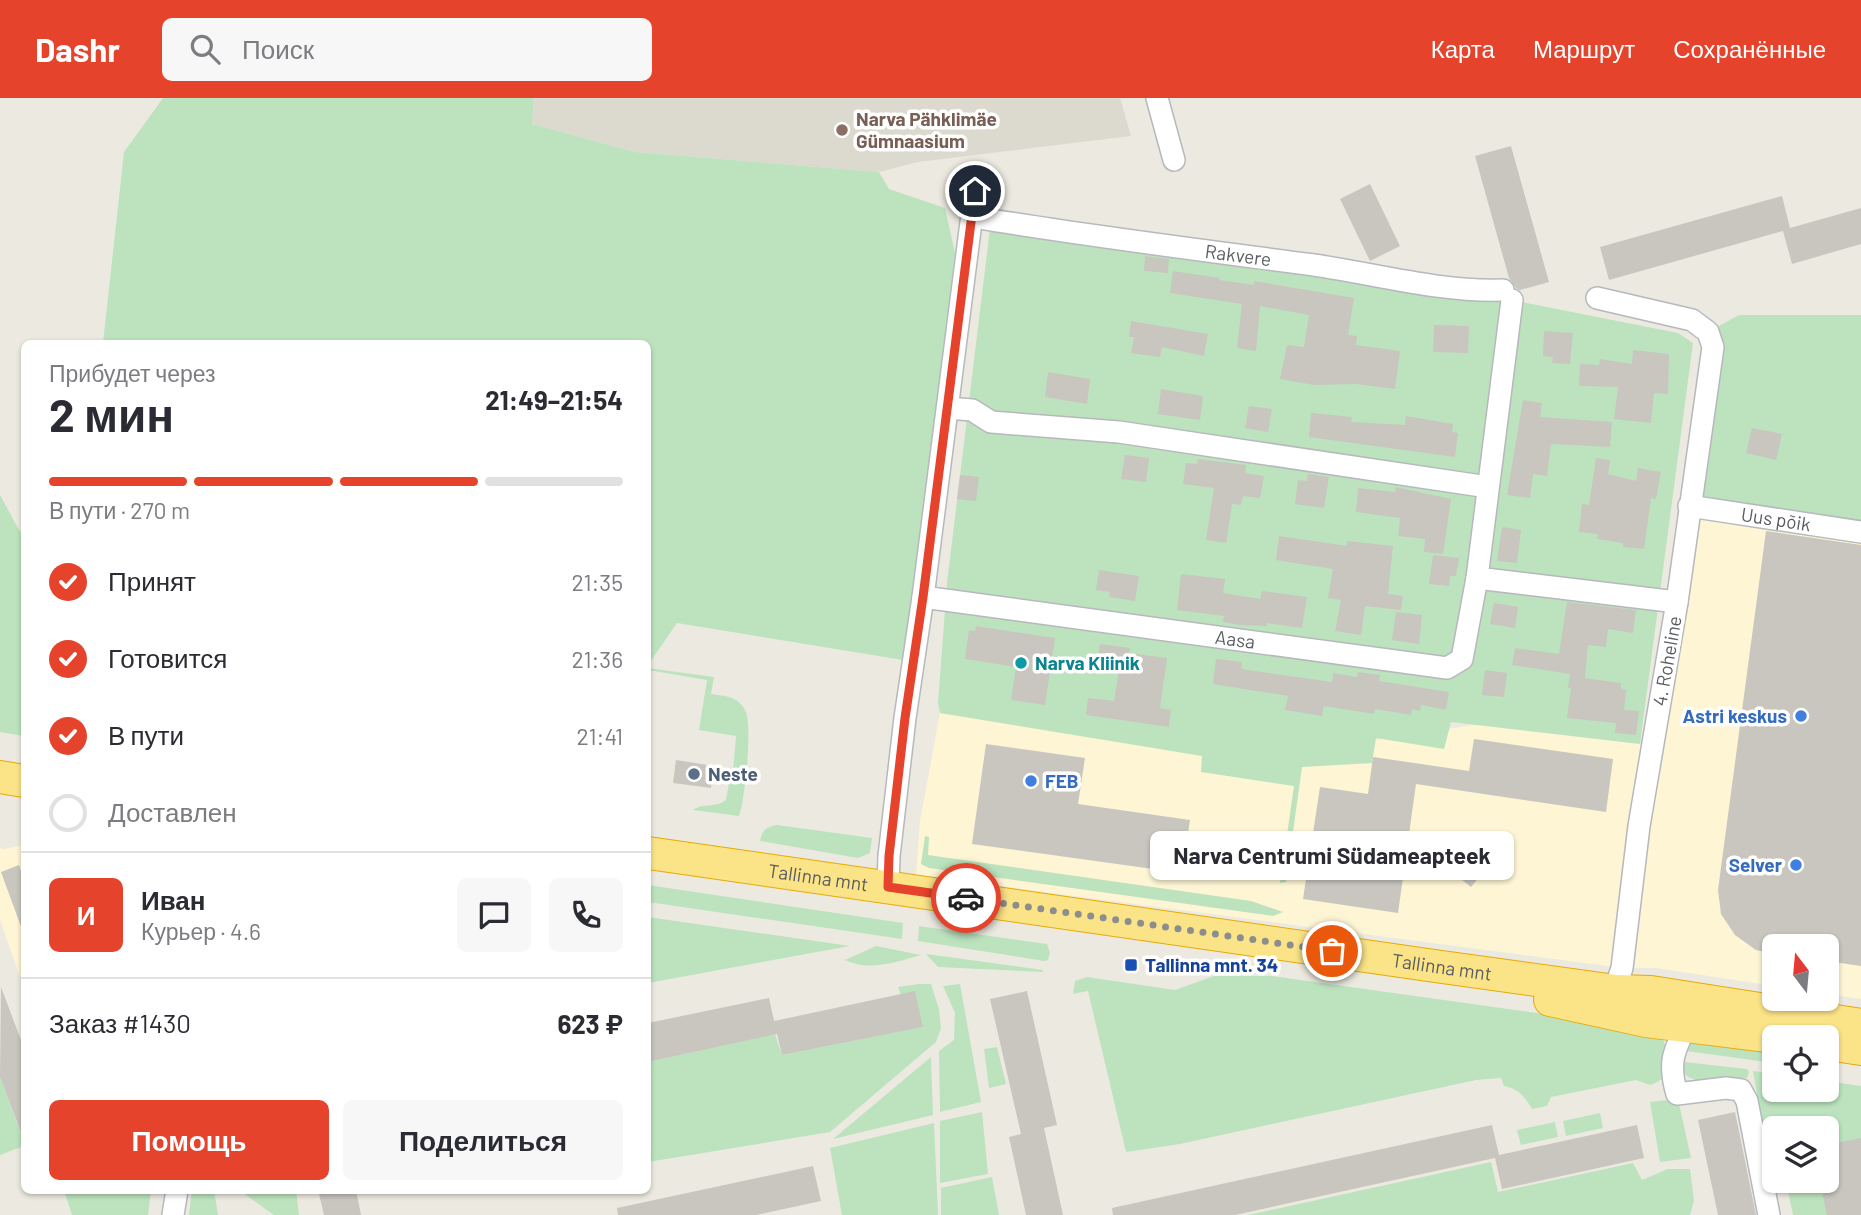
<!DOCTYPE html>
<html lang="ru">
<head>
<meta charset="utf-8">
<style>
  body { margin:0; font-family:Barlow,sans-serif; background:#f7f7f7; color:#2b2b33; height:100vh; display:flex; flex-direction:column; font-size:26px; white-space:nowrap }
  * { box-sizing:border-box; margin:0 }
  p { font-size:23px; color:#7c7c81 }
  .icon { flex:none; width:38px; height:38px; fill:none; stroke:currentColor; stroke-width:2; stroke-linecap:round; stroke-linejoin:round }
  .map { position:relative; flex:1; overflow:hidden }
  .drawer { position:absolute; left:21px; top:242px; width:630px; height:854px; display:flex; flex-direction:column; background:#fff; border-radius:10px; box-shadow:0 2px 5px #0004 }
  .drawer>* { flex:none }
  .needle { width:46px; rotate:344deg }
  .controls { position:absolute; left:1762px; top:836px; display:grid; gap:14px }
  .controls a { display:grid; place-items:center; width:77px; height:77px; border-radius:10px; background:#fff; box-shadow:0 2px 5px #0004; font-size:35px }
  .pin { position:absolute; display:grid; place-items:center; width:60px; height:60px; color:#fff; margin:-30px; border:4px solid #fff; border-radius:50%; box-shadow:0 2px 7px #0007 }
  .courier { position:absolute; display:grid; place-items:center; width:70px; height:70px; margin:-35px; border:5px solid #e5432c; border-radius:50%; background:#fff; color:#222; box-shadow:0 2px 9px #0007 }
  .bubble { position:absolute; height:49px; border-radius:10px; background:#fff; box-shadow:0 2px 5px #0004; font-size:23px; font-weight:700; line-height:49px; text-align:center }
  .overview em { font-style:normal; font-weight:700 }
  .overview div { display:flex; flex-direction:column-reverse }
  .overview { display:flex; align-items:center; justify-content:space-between; height:119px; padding:0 28px }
  h1 { font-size:46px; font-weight:700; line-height:52px }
  .bar { display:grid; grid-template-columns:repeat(4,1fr); gap:10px 7px; align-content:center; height:84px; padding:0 28px }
  .bar i { height:9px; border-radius:5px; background:#e1e1e2 }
  .bar .on { background:#e5432c }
  .bar p { grid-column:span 4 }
  .line { display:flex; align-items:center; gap:18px; padding:0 28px; border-top:2px solid #e1e1e2 }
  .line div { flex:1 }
  .round { display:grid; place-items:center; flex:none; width:74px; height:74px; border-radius:10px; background:#f7f7f7 }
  ol { padding:0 28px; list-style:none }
  li { display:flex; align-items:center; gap:21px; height:77px }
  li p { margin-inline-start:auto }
  li .icon { padding:7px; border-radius:50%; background:#e5432c; color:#fff; stroke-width:4 }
  li:last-child { color:#7c7c81 }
  li i { width:38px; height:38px; border:4px solid #e1e1e2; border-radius:50% }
  .action { display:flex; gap:14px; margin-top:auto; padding:14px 28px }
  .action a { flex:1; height:80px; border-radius:10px; background:#e5432c; color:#fff; font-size:28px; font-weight:700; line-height:80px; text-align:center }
  .action a+a { background:#f7f7f7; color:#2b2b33 }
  header { display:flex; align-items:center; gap:42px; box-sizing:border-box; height:98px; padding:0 35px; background:#e5432c; color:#fff }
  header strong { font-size:33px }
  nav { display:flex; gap:38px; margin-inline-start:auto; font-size:24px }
  .search { width:490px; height:63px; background:#f7f7f7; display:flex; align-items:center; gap:18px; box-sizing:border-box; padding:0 24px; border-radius:10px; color:#7c7c81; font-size:26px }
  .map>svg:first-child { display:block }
</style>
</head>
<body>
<header>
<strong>Dashr</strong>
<div class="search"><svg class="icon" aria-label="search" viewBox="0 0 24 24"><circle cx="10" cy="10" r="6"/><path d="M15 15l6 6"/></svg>Поиск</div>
<nav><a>Карта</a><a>Маршрут</a><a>Сохранённые</a></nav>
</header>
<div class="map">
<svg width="1861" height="1117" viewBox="0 0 1861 1117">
  <rect width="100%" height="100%" fill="#eceae0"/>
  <path fill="#fdf5d4" d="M1689 408 1861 434V901L1827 896V849H1774V888L1656 870H1622L916 777 920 723 940 615 1189 653 1324 650 1480 626 1647 647Z
    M24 747V890L0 822V750L4 751Z"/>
  <path fill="#dcd9ce" d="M534 0H1120L1131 38 918 64 879 74 635 54 532 26Z"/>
  <path fill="#bce3be" d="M163 0H534L532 26 635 54 879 74 889 91 945 110 955 155 925 402 903 562 677 525 648 567V245H103L124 54Z
    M991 122 1512 202 1678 235 1693 245 1640 646 1451 624 1444 651 1376 640 1372 665 1302 669 1286 784 1280 785 1294 688 1201 674 1202 658 940 615 938 605 947 485Z
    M1739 217H1861V432L1689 408 1708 234Z
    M0 397 24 441V638L0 634Z
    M648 570 714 579 711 596C725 598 738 598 745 612 753 626 745 702 739 718L693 712C702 705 716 710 726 702L729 685 741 683V675L733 674 736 638 699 632 707 582 648 572Z
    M777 727 872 740 870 755 858 760 760 743C762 732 766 729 777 727Z
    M925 738 929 739 928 757 1251 803 1283 814 1273 818 929 770 921 766Z
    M648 787 903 825 902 841 648 804Z
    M648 819 850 848 648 885Z
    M919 828 1047 846 1050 855 1048 862 1044 863 918 843Z
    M876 848 921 857C896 864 869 874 845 862Z
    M926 856 1043 872V874L938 869Z
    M1214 878H1272L1658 932C1667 942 1668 965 1664 977 1662 983 1655 985 1650 987L1636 982 1551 999 1547 1008 1532 1011C1524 998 1519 991 1504 988L1501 980 1476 982 1180 1046 1126 1054 1088 893 1073 896 1075 883 1087 879 1175 892Z
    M919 886H931L939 911 941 930 936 944 830 1034 648 1064V964L775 936 782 957 922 929 915 894 901 897 898 889Z
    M960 886 981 1004 940 1014 939 953 954 942 955 915 943 888Z
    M1688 941 1774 949V965L1686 953Z
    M997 949 1006 986 989 990 984 951Z
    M931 959 933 1017 833 1041Z
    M1684 964 1747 971 1749 974 1747 980C1729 982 1697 990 1684 975Z
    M1753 973 1774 976V992H1827V983L1861 988V1117H1793L1788 1093 1775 1083H1827V1031H1774V1083L1771 1080Z
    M0 979 24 1044V1048L0 1057Z
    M1678 1001 1691 1060 1660 1064 1650 1004Z
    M982 1014 988 1076 940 1085V1023Z
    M1600 1015 1603 1030 1566 1038 1563 1023Z
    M1555 1024 1558 1039 1521 1047 1517 1032Z
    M934 1025 938 1117H842L830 1050Z
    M1491 1064 1498 1094 1633 1065 1642 1082 1668 1071H1690L1694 1103 1690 1117H1248Z
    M992 1079 999 1117H941V1090Z
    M64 1092H151L148 1117H72Z
    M192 1092H214L218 1117H189Z
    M239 1092H296L299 1117H274Z"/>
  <path fill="#c8c6bf" d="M1511 48 1549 184 1520 192 1516 190 1509 180 1475 58Z
    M1370 86 1400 148 1370 163 1340 101Z
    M1782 98 1790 130 1861 110V146L1792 166 1783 133 1609 182 1600 149Z
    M1145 158 1169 161 1168 175 1144 173Z
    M1173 173 1219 180V182L1254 187V183L1354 200 1348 237 1357 238 1356 247 1400 253 1395 291 1356 286 1314 287 1280 281 1287 247 1304 249 1309 217 1260 208 1256 253 1237 250 1242 206 1170 195Z
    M1131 223 1208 236 1204 258 1162 249 1160 259 1131 255 1134 239H1129Z
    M1434 227 1469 228 1468 255 1433 254Z
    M1544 233 1573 235 1570 266 1552 265 1553 259 1543 258Z
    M1633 252 1669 256 1668 296 1654 295 1651 325 1614 321 1618 289 1579 288 1580 266 1599 267 1600 261 1632 266Z
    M1048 274 1090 281 1087 306 1045 299Z
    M1161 291 1203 298 1200 322 1158 316Z
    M1523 302 1542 305 1540 319 1612 324 1610 349 1551 346 1547 378 1533 376 1530 400 1507 397Z
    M1249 308 1272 311 1268 334 1245 330Z
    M1311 315 1352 319 1351 324 1405 327 1406 318 1453 326 1452 334 1458 335 1455 359 1309 339Z
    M1752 330 1782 336 1776 362 1746 355Z
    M1125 357 1149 360 1146 384 1121 381Z
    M1596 360 1610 362 1608 376 1636 383 1638 370 1661 374 1656 401 1651 400 1644 451 1623 449V445L1597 441 1598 436 1579 434 1582 406 1589 407Z
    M1198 361 1246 367 1245 375 1264 378 1260 400 1243 398 1241 407 1232 406 1226 445 1206 442 1214 390 1183 386 1186 365 1197 366Z
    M1308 376 1329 379 1324 410 1295 406 1298 382 1307 383Z
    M960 377 979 379 976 403 957 401Z
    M1396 389 1451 401 1443 456 1424 454 1425 441 1398 438 1400 420 1356 414 1358 390 1395 394Z
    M1502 429 1521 432 1517 465 1497 463Z
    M1766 433 1861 447V868L1827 863V849H1774V856L1756 852 1735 837 1721 816 1718 792Z
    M1279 438 1347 448V443L1393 448 1388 496 1403 498 1401 512 1365 508 1361 537 1335 533 1341 502 1328 500 1333 471 1276 462Z
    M1433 457 1459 460 1456 478H1450L1449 488 1429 486Z
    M1099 472 1139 478 1135 503 1109 499 1110 494 1096 492Z
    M1181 476 1225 481 1223 495 1260 501 1262 493 1307 499 1302 530 1267 525V528L1240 527 1223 524 1224 518 1177 512Z
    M1567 504 1636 512 1633 535 1608 531 1606 549 1588 547 1585 580 1621 585V591L1626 592 1624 612 1639 613 1636 637 1615 635 1616 625 1567 620 1571 590H1568L1570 576 1512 567 1515 550 1559 556Z
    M1494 505 1518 509 1515 530 1490 526Z
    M1396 514 1422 517 1419 546 1392 542Z
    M976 528 1055 540 1045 607 1011 602 1016 569 965 561 969 532 975 533Z
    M1100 546 1130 550 1129 555 1167 560 1160 610 1171 612 1169 629 1086 617 1088 600 1114 603 1119 572 1097 568Z
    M1216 561 1242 564 1241 571 1332 584 1333 575 1357 579 1358 574 1380 577 1379 583 1449 594 1446 612 1421 607 1420 613 1412 611 1411 617 1375 611 1374 616 1324 608 1322 618 1285 612 1288 598 1213 586Z
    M1485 572 1507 575 1504 599 1482 597Z
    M1474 641 1613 661 1606 714 1416 686 1398 815 1303 801 1320 689 1368 696 1373 659 1469 673Z
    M986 646 1085 660 1078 706 1190 722 1182 775 972 746Z
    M676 662 714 668 711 690 673 685Z
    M1467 754 1487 769 1471 789 1452 774Z
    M19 767 24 782V834H23L1 774Z
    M1 889 24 950 23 1040 0 979Z
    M915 893 923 929 782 957 774 923Z
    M1027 893 1057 1027 1044 1030 1063 1117H1026L1009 1039 1021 1036 990 901Z
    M769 900 777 936 648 964V925Z
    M1735 1014 1741 1043 1756 1117H1718L1698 1022Z
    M1492 1027 1499 1057 1637 1027 1644 1060 1502 1091 1495 1060 1235 1117H1113L1112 1110Z
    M1861 1040V1117H1827L1820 1083H1827V1047Z
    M813 1068 821 1103 756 1117H618L617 1110Z
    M337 1092H356L361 1117H324L319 1096Z"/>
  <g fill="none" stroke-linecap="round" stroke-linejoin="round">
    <defs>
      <g id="minor">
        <path d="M1157 0 1174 62"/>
        <path id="s1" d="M973 119C1086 138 1200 152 1314 167 1376 176 1440 194 1503 192"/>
        <path d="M1597 200 1692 222 1708 234 1713 249 1677 504 1639 728 1622 870 1611 903"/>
        <path d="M1512 202 1477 480 1677 504"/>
        <path d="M948 310 972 312 991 324 1119 334 1488 389"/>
        <path id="s2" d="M1689 408 1861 434"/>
        <path id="s3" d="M923 499 1447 570 1462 561 1477 480"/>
        <path d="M888 789 889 758 905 620 923 499 975 93"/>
        <path d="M1687 926C1673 954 1668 966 1677 996L1726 990 1741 992 1747 1003 1769 1117"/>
        <path d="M173 1117 177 1092"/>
      </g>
      <g id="highway">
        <path d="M0 679 24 683"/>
        <path id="s4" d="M648 755 1442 869 1616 893 1651 894 1861 927"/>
        <path d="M1550 902 1646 923 1782 940"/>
        <path d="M1827 946 1861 951"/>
      </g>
    </defs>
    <use href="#minor" stroke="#b6b8bd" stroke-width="24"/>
    <use href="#highway" stroke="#e7aa04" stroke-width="34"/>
    <use href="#minor" stroke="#fff" stroke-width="21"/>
    <use href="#highway" stroke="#fbe388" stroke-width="32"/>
  </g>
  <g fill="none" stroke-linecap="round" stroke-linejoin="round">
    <path stroke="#8c8e8d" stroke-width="7" stroke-dasharray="0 12.6" d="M966 800 1332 853"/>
    <path stroke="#e5432c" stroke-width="9" d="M966 800 888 789 889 758 905 620 923 499 975 93"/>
  </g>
  <circle fill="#8d6e63" stroke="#fff" stroke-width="2.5" cx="842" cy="32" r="7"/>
  <circle fill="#0f9aa8" stroke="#fff" stroke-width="2.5" cx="1021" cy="565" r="7"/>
  <g fill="#3f7fe0" stroke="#fff" stroke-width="2.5">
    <circle cx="1801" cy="618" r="7"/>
    <circle cx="1031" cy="683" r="7"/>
    <circle cx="1796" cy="767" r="7"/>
  </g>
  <circle fill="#5c6f8a" stroke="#fff" stroke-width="2.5" cx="694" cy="676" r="7"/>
  <rect fill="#1a4fb4" stroke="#fff" stroke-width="2.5" x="1124" y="860" width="14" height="14" rx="3.5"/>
  <g text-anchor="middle" stroke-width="7" stroke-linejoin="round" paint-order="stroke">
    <g font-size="19" font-weight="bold" fill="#785e54" stroke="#fff" text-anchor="start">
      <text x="856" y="28">Narva Pähklimäe<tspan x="856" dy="22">Gümnaasium</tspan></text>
    </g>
    <g font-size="19" fill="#595c61" stroke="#fff">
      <text dy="7" stroke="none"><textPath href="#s1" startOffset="268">Rakvere</textPath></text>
      <text dy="7" stroke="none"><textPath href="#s2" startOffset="88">Uus põik</textPath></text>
      <text dy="7" stroke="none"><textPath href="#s3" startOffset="315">Aasa</textPath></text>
      <text transform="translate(1667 563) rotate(-80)" y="7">4. Roheline</text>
      <text dy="7" stroke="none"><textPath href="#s4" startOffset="172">Tallinna mnt</textPath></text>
      <text dy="7" stroke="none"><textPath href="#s4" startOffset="802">Tallinna mnt</textPath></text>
    </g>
    <g font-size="19" font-weight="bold" fill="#0d838f" stroke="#fff" text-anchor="start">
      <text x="1035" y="572">Narva Kliinik</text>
    </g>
    <g font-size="19" font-weight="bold" fill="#366cbe" stroke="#fff" text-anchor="end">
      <text x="1787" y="625">Astri keskus</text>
      <text x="1045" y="690" text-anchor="start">FEB</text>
      <text x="1782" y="774">Selver</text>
    </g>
    <g font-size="19" font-weight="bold" fill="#4e5e75" stroke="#fff" text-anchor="start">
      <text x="708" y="683">Neste</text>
    </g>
    <g font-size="19" font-weight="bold" fill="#164399" stroke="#fff" text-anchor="start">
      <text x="1145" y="874">Tallinna mnt. 34</text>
    </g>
  </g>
</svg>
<div class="controls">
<a><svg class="needle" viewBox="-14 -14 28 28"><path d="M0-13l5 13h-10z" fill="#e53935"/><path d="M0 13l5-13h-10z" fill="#7c7c81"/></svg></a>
<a><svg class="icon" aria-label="locate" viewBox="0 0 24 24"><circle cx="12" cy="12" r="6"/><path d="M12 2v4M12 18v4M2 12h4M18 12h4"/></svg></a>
<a><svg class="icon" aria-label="layers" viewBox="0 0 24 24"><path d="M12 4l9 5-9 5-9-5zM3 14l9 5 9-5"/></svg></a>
</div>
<div class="pin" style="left:1332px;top:853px;background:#ea580c"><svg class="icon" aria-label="bag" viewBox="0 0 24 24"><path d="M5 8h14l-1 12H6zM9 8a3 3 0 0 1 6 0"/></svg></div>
<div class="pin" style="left:975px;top:93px;background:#1f2937"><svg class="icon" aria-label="home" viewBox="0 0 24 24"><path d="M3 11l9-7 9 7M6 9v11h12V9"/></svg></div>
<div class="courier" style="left:966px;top:800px"><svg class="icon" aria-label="car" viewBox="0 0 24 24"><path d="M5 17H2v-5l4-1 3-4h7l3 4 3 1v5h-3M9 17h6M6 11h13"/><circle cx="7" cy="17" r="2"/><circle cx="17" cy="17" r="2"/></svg></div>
<div class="bubble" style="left:1150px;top:733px;width:364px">Narva Centrumi Südameapteek</div>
<section class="drawer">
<div class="overview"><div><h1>2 мин</h1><p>Прибудет через</p></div><em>21:49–21:54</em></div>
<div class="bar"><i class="on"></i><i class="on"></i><i class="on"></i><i></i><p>В пути · 270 m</p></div>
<ol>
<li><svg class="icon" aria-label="check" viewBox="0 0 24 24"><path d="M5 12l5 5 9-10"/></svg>Принят<p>21:35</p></li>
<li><svg class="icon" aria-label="check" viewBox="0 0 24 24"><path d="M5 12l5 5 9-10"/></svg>Готовится<p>21:36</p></li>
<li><svg class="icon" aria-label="check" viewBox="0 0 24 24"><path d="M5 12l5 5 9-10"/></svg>В пути<p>21:41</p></li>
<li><i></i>Доставлен</li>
</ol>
<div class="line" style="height:126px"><b class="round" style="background:#e5432c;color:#fff">И</b><div><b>Иван</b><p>Курьер · 4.6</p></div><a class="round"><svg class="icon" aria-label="chat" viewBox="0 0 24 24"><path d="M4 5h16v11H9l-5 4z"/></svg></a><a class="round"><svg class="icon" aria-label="phone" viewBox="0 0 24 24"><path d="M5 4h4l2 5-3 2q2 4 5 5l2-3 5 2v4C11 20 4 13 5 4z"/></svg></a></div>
<div class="line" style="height:91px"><div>Заказ #1430</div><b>623 ₽</b></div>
<div class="action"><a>Помощь</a><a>Поделиться</a></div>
</section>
</div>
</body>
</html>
